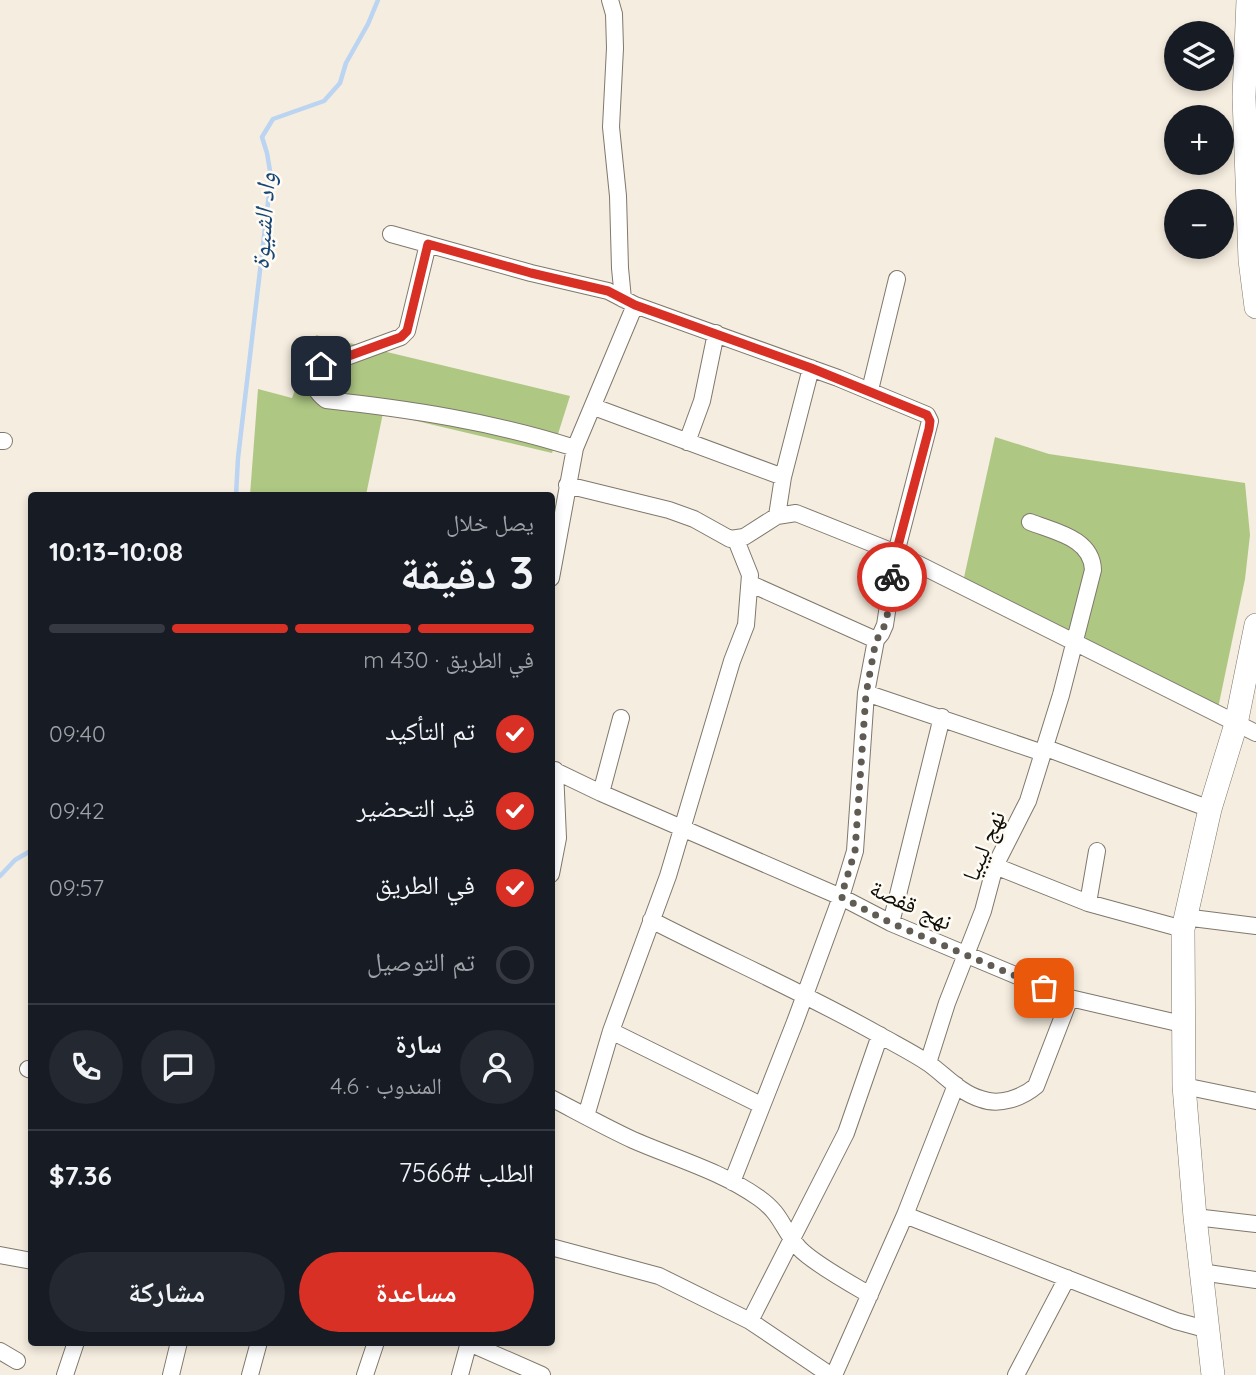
<!DOCTYPE html>
<html lang="ar">
<head>
<meta charset="utf-8">
<style>
  body { margin:0; font-family:Quicksand,"Noto Naskh Arabic",sans-serif; background:#242831; color:#f1f3f6; direction:rtl; height:100vh; display:flex; flex-direction:column; font-size:26px; white-space:nowrap }
  * { box-sizing:border-box; margin:0 }
  p { font-size:23px; color:#9ea1a6 }
  .icon { flex:none; width:38px; height:38px; fill:none; stroke:currentColor; stroke-width:2; stroke-linecap:round; stroke-linejoin:round }
  .map { position:relative; flex:1; overflow:hidden; direction:ltr }
  .details { position:absolute; left:28px; top:492px; width:527px; height:854px; display:flex; flex-direction:column; background:#171b24; border-radius:7px; box-shadow:0 4px 10px #0003; direction:rtl }
  .details>* { flex:none }
  .controls { position:absolute; left:1164px; top:21px; display:grid; gap:14px }
  .controls a { display:grid; place-items:center; width:70px; height:70px; border-radius:50%; background:#171b24; box-shadow:0 4px 10px #0003; font-size:35px }
  .pin { position:absolute; display:grid; place-items:center; width:60px; height:60px; color:#fff; margin:-30px; border-radius:14px; box-shadow:0 4px 10px #0006 }
  .courier { position:absolute; display:grid; place-items:center; width:70px; height:70px; margin:-35px; border:5px solid #d93025; border-radius:50%; background:#fff; color:#222; box-shadow:0 2px 9px #0007 }
  .summary em { font-style:normal; font-weight:700 }
  .summary div { display:flex; flex-direction:column-reverse }
  .summary { display:flex; align-items:center; justify-content:space-between; height:119px; padding:0 21px }
  h1 { font-size:46px; font-weight:700; line-height:52px }
  .bar { display:grid; grid-template-columns:repeat(4,1fr); gap:10px 7px; align-content:center; height:84px; padding:0 21px }
  .bar i { height:9px; border-radius:5px; background:#363941 }
  .bar .selected { background:#d93025 }
  .bar p { grid-column:span 4 }
  .line { display:flex; align-items:center; gap:18px; padding:0 21px; border-top:2px solid #363941 }
  .line div { flex:1 }
  .round { display:grid; place-items:center; flex:none; width:74px; height:74px; border-radius:37px; background:#242831 }
  ol { padding:0 21px; list-style:none }
  li { display:flex; align-items:center; gap:21px; height:77px }
  li p { margin-inline-start:auto }
  li .icon { padding:7px; border-radius:50%; background:#d93025; color:#fff; stroke-width:4 }
  li:last-child { color:#9ea1a6 }
  li i { width:38px; height:38px; border:4px solid #363941; border-radius:50% }
  .cta { display:flex; gap:14px; margin-top:auto; padding:14px 21px }
  .cta a { flex:1; height:80px; border-radius:42px; background:#d93025; color:#fff; font-size:28px; font-weight:700; line-height:80px; text-align:center }
  .cta a+a { background:#242831; color:#f1f3f6 }
  .map>svg:first-child { display:block }
</style>
</head>
<body>
<div class="map">
<svg width="1256" height="1375" viewBox="0 0 1256 1375">
  <rect width="100%" height="100%" fill="#f5eddf"/>
  <path fill="#aec783" d="M316 335 570 396 552 453 383 413 366 495H250L258 389 292 398Z
    M995 437 1049 454 1245 483 1250 535 1245 579 1217 713 963 582Z"/>
  <g fill="none" stroke-linecap="round" stroke-linejoin="round">
    <path stroke="#bad4f2" stroke-width="4.5" d="M236 495 238 458 271 177 267 153 262 137 273 119 324 101 340 83 346 63 368 24 378 0
      M0 876 15 860 32 850"/>
    <defs>
      <path id="minor" d="M610 0 614 14 615 48 611 127 618 196 620 268 623 299
        M391 234 531 273 608 291 635 305 838 378 927 415 930 421 896 553 885 625 881 634 876 640 866 693 855 851 841 897 795 1022 732 1182
        M428 244 407 331 401 337 322 366 314 375C313 387 317 393 326 400 410 409 494 422 575 448
        M870 390 897 279
        M594 407 783 477
        M0 441H4
        M687 442 702 401 716 333
        M567 485 669 510 694 519 730 539 744 537 777 516 796 513 896 553 1256 733
        M777 516 783 477 811 368
        M551 578 575 448 635 305
        M751 584 876 640
        M866 693 1043 753
        M1046 748 1210 809
        M551 769 601 793 841 897 891 923 1070 998 1182 1024
        M601 793 621 718
        M995 866 1088 903 1183 929
        M551 874 558 838 555 770
        M1088 903 1097 851
        M1184 917 1256 926
        M651 920C727 959 807 994 881 1036 897 1045 913 1053 928 1063 945 1075 960 1093 981 1099 999 1106 1022 1098 1036 1086L1070 998
        M891 923 942 717
        M611 1031 761 1105
        M928 1063 947 1003 983 911 995 866 1028 801 1061 695 1093 570C1092 538 1055 532 1030 522
        M28 1069 32 1070
        M1184 1086 1256 1101
        M551 1098C578 1112 605 1127 633 1140 674 1158 721 1171 759 1198 782 1214 782 1229 799 1248 813 1263 851 1284 870 1295
        M586 1116 611 1031 668 876 732 661 746 625 750 575 736 540
        M905 1215 1176 1321 1209 1330
        M1195 1217 1256 1224
        M551 1247 659 1276 750 1321 830 1375
        M0 1255 32 1261
        M1201 1272 1256 1280
        M750 1321 846 1133 880 1035
        M469 1343 542 1375
        M0 1351 17 1361
        M65 1375 76 1342
        M171 1375 179 1342
        M250 1375 259 1342
        M365 1375 376 1342
        M460 1375 469 1342
        M834 1375 905 1215 956 1085
        M1016 1375 1067 1278"/>
      <path id="secondary" d="M1248 0 1244 97 1250 260 1256 307
        M1213 1375 1195 1217 1184 1086 1183 929 1210 809 1236 724 1256 625"/>
    </defs>
    <use href="#minor" stroke="#7f786c" stroke-width="18"/>
    <use href="#secondary" stroke="#7f786c" stroke-width="24"/>
    <use href="#minor" stroke="#fff" stroke-width="16"/>
    <use href="#secondary" stroke="#fff" stroke-width="23"/>
  </g>
  <g fill="none" stroke-linecap="round" stroke-linejoin="round">
    <path stroke="#605b53" stroke-width="7" stroke-dasharray="0 12.6" d="M892 577C889 596 890 625 876 640L866 694 855 851 841 897 891 923 1044 988"/>
    <path stroke="#d93025" stroke-width="9" d="M321 366 401 337 407 331 428 244 531 273 608 291 635 305 811 368 927 415 930 421 929 429 896 553 892 577"/>
  </g>
  <g text-anchor="middle" stroke-width="5" stroke-linejoin="round" paint-order="stroke">
    <g font-size="24" fill="#0f0d08" stroke="#fefbf5">
      <text transform="translate(984 846) rotate(-67)" y="8">نهج ليبيا</text>
      <text transform="translate(911 905) rotate(25)" y="8">نهج قفصة</text>
    </g>
    <g font-size="26" font-style="italic" fill="#194775" stroke="#fefbf5">
      <text transform="translate(263 221) rotate(-86)" y="9">واد الشيوة</text>
    </g>
  </g>
</svg>
<div class="controls">
<a><svg class="icon" aria-label="layers" viewBox="0 0 24 24"><path d="M12 4l9 5-9 5-9-5zM3 14l9 5 9-5"/></svg></a>
<a>+</a>
<a>−</a>
</div>
<div class="pin" style="left:1044px;top:988px;background:#ea580c"><svg class="icon" aria-label="bag" viewBox="0 0 24 24"><path d="M5 8h14l-1 12H6zM9 8a3 3 0 0 1 6 0"/></svg></div>
<div class="pin" style="left:321px;top:366px;background:#1f2937"><svg class="icon" aria-label="home" viewBox="0 0 24 24"><path d="M3 11l9-7 9 7M6 9v11h12V9"/></svg></div>
<div class="courier" style="left:892px;top:577px"><svg class="icon" aria-label="bike" viewBox="0 0 24 24"><circle cx="6" cy="16" r="4"/><circle cx="18" cy="16" r="4"/><path d="M6 16l4-8h5l3 8M10 8l3 8H6M13 5h3"/></svg></div>
<section class="details">
<div class="summary"><div><h1>3 دقيقة</h1><p>يصل خلال</p></div><em>10:08–10:13</em></div>
<div class="bar"><i class="selected"></i><i class="selected"></i><i class="selected"></i><i></i><p>في الطريق · 430 m</p></div>
<ol>
<li><svg class="icon" aria-label="check" viewBox="0 0 24 24"><path d="M5 12l5 5 9-10"/></svg>تم التأكيد<p>09:40</p></li>
<li><svg class="icon" aria-label="check" viewBox="0 0 24 24"><path d="M5 12l5 5 9-10"/></svg>قيد التحضير<p>09:42</p></li>
<li><svg class="icon" aria-label="check" viewBox="0 0 24 24"><path d="M5 12l5 5 9-10"/></svg>في الطريق<p>09:57</p></li>
<li><i></i>تم التوصيل</li>
</ol>
<div class="line" style="height:126px"><a class="round"><svg class="icon" aria-label="person" viewBox="0 0 24 24"><circle cx="12" cy="8" r="4"/><path d="M4 21q1-7 8-7t8 7"/></svg></a><div><b>سارة</b><p>المندوب · 4.6</p></div><a class="round"><svg class="icon" aria-label="chat" viewBox="0 0 24 24"><path d="M4 5h16v11H9l-5 4z"/></svg></a><a class="round"><svg class="icon" aria-label="phone" viewBox="0 0 24 24"><path d="M5 4h4l2 5-3 2q2 4 5 5l2-3 5 2v4C11 20 4 13 5 4z"/></svg></a></div>
<div class="line" style="height:91px"><div>الطلب #7566</div><b>$7.36</b></div>
<div class="cta"><a>مساعدة</a><a>مشاركة</a></div>
</section>
</div>
</body>
</html>
